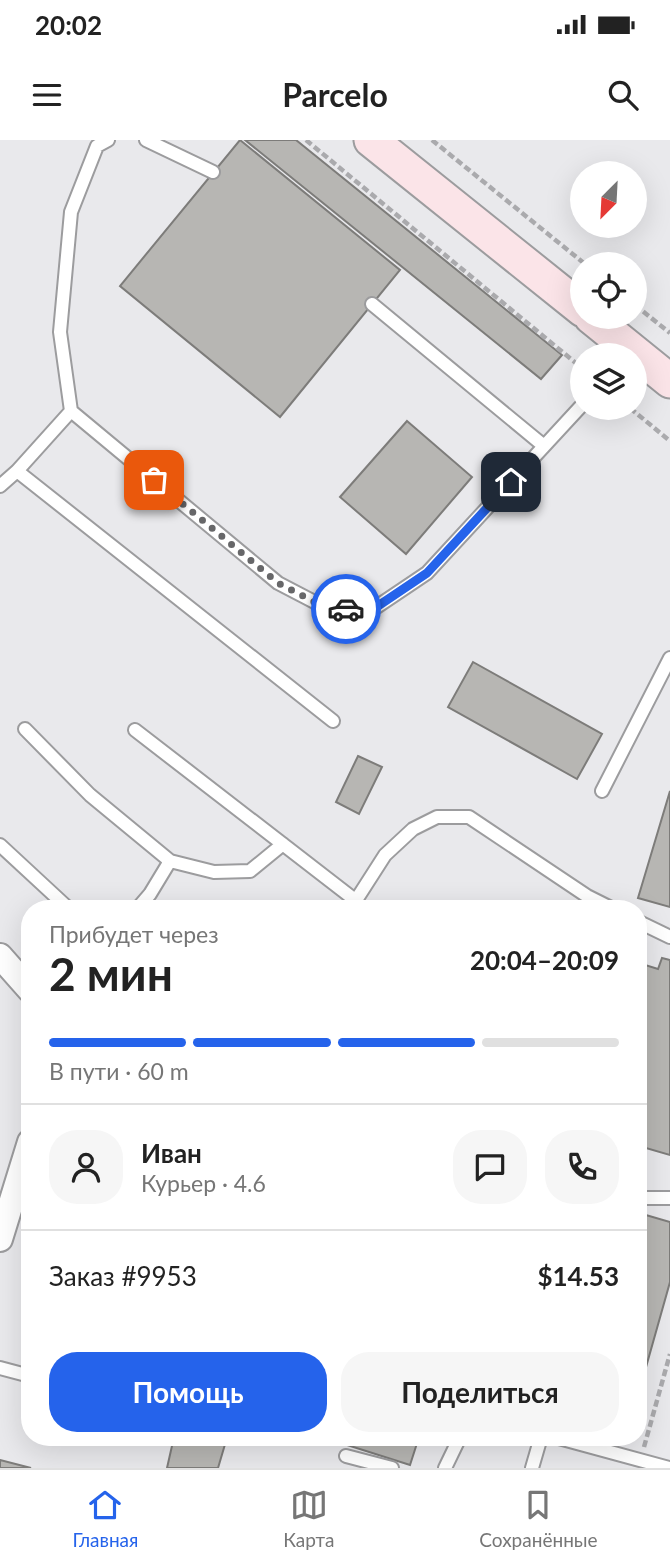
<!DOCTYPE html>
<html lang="ru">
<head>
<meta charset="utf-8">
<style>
  body { margin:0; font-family:Lato,sans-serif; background:#f6f6f6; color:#222; height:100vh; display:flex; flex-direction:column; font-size:26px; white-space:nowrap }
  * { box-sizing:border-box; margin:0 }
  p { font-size:23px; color:#767676 }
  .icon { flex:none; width:38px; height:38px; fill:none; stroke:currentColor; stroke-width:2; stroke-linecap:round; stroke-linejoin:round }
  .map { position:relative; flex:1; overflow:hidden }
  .sheet { position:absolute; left:21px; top:760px; width:626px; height:546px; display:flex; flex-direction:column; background:#fff; border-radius:28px; box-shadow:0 7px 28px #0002 }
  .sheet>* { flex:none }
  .needle { width:46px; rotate:204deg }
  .buttons { position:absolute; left:570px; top:21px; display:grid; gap:14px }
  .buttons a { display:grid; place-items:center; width:77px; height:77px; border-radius:50%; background:#fff; box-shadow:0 7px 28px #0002; font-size:35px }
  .pin { position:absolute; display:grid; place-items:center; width:60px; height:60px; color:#fff; margin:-30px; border-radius:14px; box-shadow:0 4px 10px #0006 }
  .courier { position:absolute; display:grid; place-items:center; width:70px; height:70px; margin:-35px; border:5px solid #2563eb; border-radius:50%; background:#fff; color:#222; box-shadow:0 2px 9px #0007 }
  .overview em { font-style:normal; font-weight:700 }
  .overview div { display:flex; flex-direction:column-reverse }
  .overview { display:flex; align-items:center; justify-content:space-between; height:119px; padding:0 28px }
  h1 { font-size:46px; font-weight:700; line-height:52px }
  .bar { display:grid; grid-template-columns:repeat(4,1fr); gap:10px 7px; align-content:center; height:84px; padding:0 28px }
  .bar i { height:9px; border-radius:5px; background:#e0e0e0 }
  .bar .active { background:#2563eb }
  .bar p { grid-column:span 4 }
  .line { display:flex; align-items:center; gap:18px; padding:0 28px; border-top:2px solid #e0e0e0 }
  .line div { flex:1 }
  .round { display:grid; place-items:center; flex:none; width:74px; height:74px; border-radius:28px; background:#f6f6f6 }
  .primary-button { display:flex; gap:14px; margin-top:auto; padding:14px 28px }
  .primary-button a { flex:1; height:80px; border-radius:28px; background:#2563eb; color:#fff; font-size:28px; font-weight:700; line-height:80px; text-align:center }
  .primary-button a+a { background:#f6f6f6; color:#222 }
  .status { display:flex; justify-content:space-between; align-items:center; height:49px; padding:0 35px; background:#fff; direction:ltr }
  .status svg { height:19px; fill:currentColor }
  header { display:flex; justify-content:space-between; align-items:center; height:91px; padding:0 28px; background:#fff; font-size:32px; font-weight:700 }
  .menu { display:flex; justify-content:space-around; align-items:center; height:98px; border-top:2px solid #e0e0e0; background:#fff; font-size:19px; color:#767676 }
  .menu a { display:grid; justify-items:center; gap:4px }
  .menu .active { color:#2563eb }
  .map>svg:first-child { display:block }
</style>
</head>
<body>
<div class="status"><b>20:02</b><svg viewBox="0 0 49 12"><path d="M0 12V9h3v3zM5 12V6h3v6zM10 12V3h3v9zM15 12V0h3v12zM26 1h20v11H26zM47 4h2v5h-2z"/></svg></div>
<header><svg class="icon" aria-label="menu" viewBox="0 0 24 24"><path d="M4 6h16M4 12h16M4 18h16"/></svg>Parcelo<svg class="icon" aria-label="search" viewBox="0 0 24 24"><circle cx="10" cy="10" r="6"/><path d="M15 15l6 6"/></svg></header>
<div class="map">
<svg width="670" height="1328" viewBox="0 0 670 1328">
  <rect width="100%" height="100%" fill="#e9e9ec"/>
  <path fill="#b7b6b3" stroke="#7d7c7a" stroke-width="2" d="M240 0 400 130 280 277 120 146Z
    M245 0H296L562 215 541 239Z
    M407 281 472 337 406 414 340 357Z
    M473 522 602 594 577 639 448 567Z
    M358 616 382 627 359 674 336 662Z
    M670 651V767L638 758Z
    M662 818 670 820V1015L639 1006V823L658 829Z
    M639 1073 670 1082V1142L639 1252Z
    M174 1297H212L226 1301 218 1328H167Z
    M322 1297H419L410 1325Z
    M0 1320 31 1328H0Z"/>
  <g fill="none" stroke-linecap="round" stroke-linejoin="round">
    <defs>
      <path id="lane" d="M108 0 97 6 71 72 60 192 71 271 278 443 326 468 372 470 427 433 583 264
        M146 0 213 32
        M372 164 544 306
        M17 331 333 581
        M0 346 17 331 71 271
        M25 589 90 655 170 721 214 732 250 731 283 704
        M135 590 355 760
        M602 651 670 518
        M0 705 68 768
        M138 768 150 754 170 721
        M351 768 385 715 413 689 437 677H469L587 756 611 768
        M639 782 670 797
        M639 1058H670
        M0 1228 30 1236
        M555 1297 669 1328
        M346 1316 392 1328
        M445 1328 460 1297
        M532 1328 541 1297"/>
      <path id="street" d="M0 816 30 850
        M0 1099 30 1002"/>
      <path id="secondary" d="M371 0 583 170
        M591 177 670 241"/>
    </defs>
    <use href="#lane" stroke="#9c9c9e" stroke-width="16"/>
    <use href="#street" stroke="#9c9c9e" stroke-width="28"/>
    <use href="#secondary" stroke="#9c9c9e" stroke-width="37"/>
    <path stroke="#aaaaad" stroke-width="4.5" stroke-dasharray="7 3.5" stroke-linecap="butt" d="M306 0 583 229
      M432 0 585 124
      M635 165 670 193
      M630 268 670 301
      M644 1307 670 1214"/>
    <use href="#lane" stroke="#fff" stroke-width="12"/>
    <use href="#street" stroke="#fff" stroke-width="24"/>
    <use href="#secondary" stroke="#fbe4e8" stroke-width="33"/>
  </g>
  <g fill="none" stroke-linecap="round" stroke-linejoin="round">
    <path stroke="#676769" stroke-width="7" stroke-dasharray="0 12.6" d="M154 340 278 443 326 468 346 469"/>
    <path stroke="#2563eb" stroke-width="9" d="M346 469 372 470 427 433 511 342"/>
  </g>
</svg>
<div class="buttons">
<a><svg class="needle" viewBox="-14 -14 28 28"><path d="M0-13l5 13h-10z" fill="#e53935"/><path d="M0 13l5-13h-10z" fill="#767676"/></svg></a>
<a><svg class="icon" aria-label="locate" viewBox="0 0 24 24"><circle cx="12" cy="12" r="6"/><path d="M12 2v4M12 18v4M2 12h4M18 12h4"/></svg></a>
<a><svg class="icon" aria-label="layers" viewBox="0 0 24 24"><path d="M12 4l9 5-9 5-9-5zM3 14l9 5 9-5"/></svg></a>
</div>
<div class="pin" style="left:154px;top:340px;background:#ea580c"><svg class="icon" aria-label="bag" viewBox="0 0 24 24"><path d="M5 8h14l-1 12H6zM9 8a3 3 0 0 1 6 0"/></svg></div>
<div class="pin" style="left:511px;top:342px;background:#1f2937"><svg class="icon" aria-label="home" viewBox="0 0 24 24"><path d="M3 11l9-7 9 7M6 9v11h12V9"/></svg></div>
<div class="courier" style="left:346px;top:469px"><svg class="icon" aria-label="car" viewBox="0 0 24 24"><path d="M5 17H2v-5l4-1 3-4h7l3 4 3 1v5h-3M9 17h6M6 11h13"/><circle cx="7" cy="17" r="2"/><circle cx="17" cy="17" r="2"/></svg></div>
<section class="sheet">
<div class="overview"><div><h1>2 мин</h1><p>Прибудет через</p></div><em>20:04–20:09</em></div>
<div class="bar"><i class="active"></i><i class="active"></i><i class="active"></i><i></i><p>В пути · 60 m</p></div>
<div class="line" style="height:126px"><a class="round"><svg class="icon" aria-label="person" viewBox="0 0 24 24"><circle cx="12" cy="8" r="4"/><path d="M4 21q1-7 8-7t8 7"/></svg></a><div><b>Иван</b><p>Курьер · 4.6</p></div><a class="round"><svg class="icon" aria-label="chat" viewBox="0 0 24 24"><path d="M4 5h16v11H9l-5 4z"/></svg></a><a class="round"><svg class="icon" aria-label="phone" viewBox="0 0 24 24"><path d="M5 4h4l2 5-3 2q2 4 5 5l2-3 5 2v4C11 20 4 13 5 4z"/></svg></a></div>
<div class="line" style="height:91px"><div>Заказ #9953</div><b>$14.53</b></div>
<div class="primary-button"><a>Помощь</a><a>Поделиться</a></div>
</section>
</div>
<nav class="menu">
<a class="active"><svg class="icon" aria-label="home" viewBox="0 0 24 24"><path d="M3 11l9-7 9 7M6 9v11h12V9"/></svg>Главная</a>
<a><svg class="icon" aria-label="map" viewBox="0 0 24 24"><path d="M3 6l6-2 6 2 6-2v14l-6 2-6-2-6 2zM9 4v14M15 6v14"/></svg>Карта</a>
<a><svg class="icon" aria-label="saved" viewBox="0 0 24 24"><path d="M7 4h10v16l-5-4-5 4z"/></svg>Сохранённые</a>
</nav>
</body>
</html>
